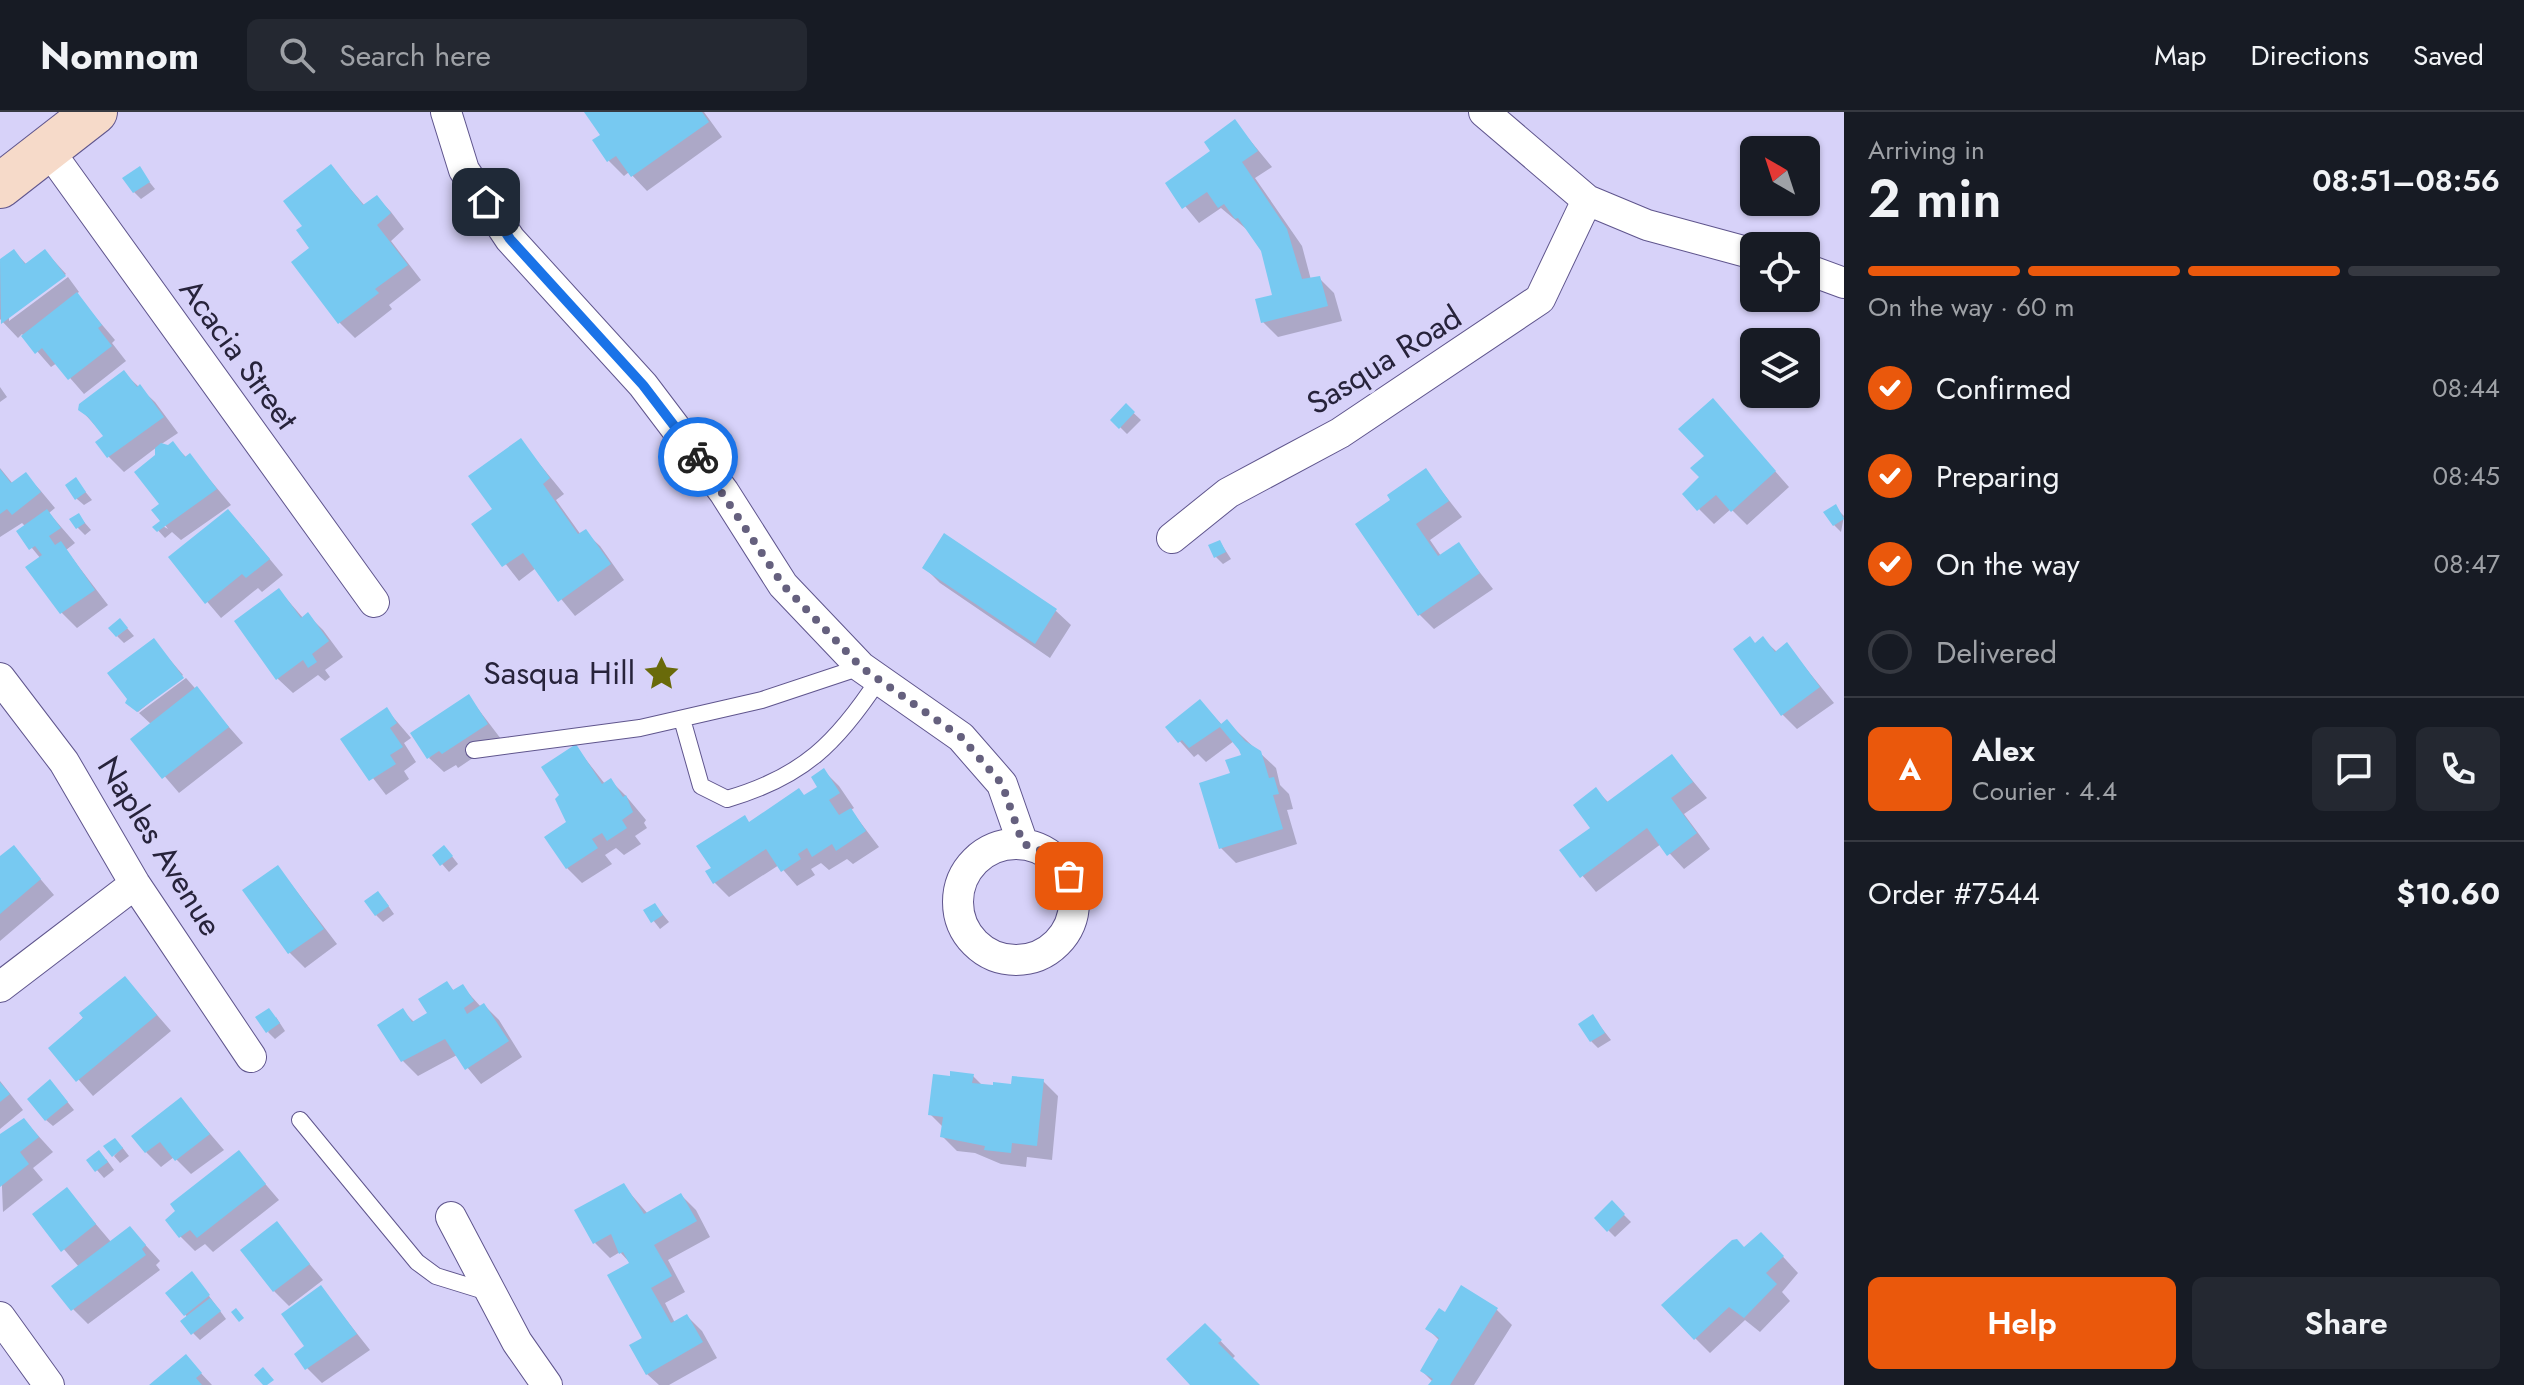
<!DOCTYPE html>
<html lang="en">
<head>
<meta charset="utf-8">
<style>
  body { margin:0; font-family:Jost,sans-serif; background:#242831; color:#f1f3f6; height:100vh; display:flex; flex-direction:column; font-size:30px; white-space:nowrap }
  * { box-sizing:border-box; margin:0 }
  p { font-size:26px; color:#9ea1a6 }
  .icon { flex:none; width:44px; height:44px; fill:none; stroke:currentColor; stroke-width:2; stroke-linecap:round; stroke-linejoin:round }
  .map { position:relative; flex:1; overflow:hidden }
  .sheet { display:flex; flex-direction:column; background:#171b24; width:680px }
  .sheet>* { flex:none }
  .needle { width:52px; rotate:321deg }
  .controls { position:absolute; left:1740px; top:24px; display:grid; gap:16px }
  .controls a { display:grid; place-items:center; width:80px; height:80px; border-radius:12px; background:#171b24; box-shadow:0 2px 6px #0004; font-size:40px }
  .pin { position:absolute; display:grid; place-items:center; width:68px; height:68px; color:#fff; margin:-34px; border-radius:16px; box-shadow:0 4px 12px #0006 }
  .courier { position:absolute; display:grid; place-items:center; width:80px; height:80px; margin:-40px; border:6px solid #1a73e8; border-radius:50%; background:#fff; color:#222; box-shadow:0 2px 10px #0007 }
  .overview em { font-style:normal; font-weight:600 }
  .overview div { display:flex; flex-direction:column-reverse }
  .overview { display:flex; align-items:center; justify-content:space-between; height:136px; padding:0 24px }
  h1 { font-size:52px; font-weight:600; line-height:60px }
  .bar { display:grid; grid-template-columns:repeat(4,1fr); gap:12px 8px; align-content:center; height:96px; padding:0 24px }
  .bar i { height:10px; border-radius:6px; background:#363941 }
  .bar .current { background:#ea580c }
  .bar p { grid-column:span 4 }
  .line { display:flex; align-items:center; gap:20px; padding:0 24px; border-top:2px solid #363941 }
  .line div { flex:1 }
  .round { display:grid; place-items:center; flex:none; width:84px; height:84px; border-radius:12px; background:#242831 }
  ol { padding:0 24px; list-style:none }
  li { display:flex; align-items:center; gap:24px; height:88px }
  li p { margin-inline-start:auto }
  li .icon { padding:8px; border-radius:50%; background:#ea580c; color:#fff; stroke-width:4 }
  li:last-child { color:#9ea1a6 }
  li i { width:44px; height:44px; border:4px solid #363941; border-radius:50% }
  .action { display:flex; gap:16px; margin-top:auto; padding:16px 24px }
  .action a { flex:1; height:92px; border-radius:12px; background:#ea580c; color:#fff; font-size:32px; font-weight:600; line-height:92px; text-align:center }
  .action a+a { background:#242831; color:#f1f3f6 }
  header { display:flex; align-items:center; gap:48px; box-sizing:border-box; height:112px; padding:0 40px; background:#171b24; border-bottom:2px solid #363941 }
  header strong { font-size:38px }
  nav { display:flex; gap:44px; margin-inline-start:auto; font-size:28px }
  .search { width:560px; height:72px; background:#242831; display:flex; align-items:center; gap:20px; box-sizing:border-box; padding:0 28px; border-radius:12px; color:#9ea1a6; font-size:30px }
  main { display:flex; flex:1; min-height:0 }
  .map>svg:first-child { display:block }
</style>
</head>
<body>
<header>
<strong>Nomnom</strong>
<div class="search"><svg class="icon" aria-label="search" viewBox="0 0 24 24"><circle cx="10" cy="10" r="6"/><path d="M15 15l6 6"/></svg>Search here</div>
<nav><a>Map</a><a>Directions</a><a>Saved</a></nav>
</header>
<main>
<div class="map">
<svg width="1844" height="1273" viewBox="0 0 1844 1273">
  <rect width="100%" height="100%" fill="#d7d2f9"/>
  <path fill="#0003" d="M587 0H704L722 25 647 79 629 60 624 64 609 49 603 23Z
    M1235 10 1272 55 1255 66 1302 134 1311 168 1319 166 1334 181 1342 209 1278 225 1263 210 1274 184 1263 138 1251 121 1221 96 1199 111 1167 72 1213 39Z
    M331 54 365 94 377 85 391 100 404 117 391 129 421 168 389 193 392 197 355 226 340 211 305 114Z
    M139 57 155 77 141 87 134 80Z
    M14 139 27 153 45 139 66 162 9 204V209L68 165 79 180 76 182 115 228 112 231 126 249 84 282 57 251 51 255 22 222 18 226 0 207V150Z
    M124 261 155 290 178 321 160 333 168 335 173 332 187 346 190 344 231 393 181 428 172 420 165 426 155 415 159 412 168 417 154 398 161 392 157 335 124 360 109 345 106 325 80 297Z
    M0 275 7 285 0 290Z
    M1126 294 1141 308 1127 322 1113 308Z
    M1727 304 1789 375 1747 413 1731 397 1714 412 1699 397 1706 344Z
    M520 328 564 382 556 388 581 423 585 420 600 434 624 468 575 504 536 456 519 469 474 412 494 398Z
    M0 356 13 372 26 363 40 378 55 396 49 401 75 431 66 438 108 493 77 516 62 501 41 447 18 419 25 414 22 411 0 425Z
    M1426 359 1462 405 1430 428 1441 444 1458 433 1493 477 1434 517 1419 502 1393 388Z
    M75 367 92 388 84 393 77 387Z
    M1835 395 1844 404 1841 420 1834 413Z
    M79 404 91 418 85 423 78 416Z
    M243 415 283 463 262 480 258 476 221 506 170 446Z
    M1220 430 1231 447 1223 452 1216 445Z
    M925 456 1056 499 1071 513 1050 546 940 471Z
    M279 478 303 506 308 503 323 518 343 545 325 558 330 565 325 569 318 563 293 581 278 567Z
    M127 516 134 524 124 531 117 524Z
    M1763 527 1777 540 1787 533 1834 591 1797 617 1782 602 1755 533Z
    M153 528 183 563 138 600 128 590Z
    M186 566 243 631 179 681 133 627 152 613 139 601Z
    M469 585 501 627 458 656 456 653 444 660 429 646Z
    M1200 589 1222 613 1227 610 1276 656 1280 673 1289 682 1293 697 1287 698 1297 732 1236 751 1221 736 1232 662 1243 644 1234 629 1206 650 1198 642 1194 645 1167 615Z
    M387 598 411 626 404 631 416 650 404 659 409 667 386 683 343 627Z
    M576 635 605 672 611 669 626 684 646 708 644 711 647 716 635 724 641 732 624 743 616 736 605 743 612 752 582 771 567 756 568 711 562 684Z
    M1672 644 1707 686 1684 702 1710 737 1684 757 1661 732 1596 780 1562 739 1593 716 1596 678 1609 691Z
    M824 659 839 674 854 696 851 698 879 735 853 752 847 747 829 758 821 751 811 757 815 763 797 774 779 753 729 785 714 770 751 712 820 676Z
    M14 736 54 783 0 829V746Z
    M451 743 458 752 449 760 435 744Z
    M278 755 337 832 305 856 290 841Z
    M385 789 394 802 383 810 376 803Z
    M655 793 669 810 660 817 646 799Z
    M125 866 171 919 93 984 51 936Z
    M447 871 454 879 462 874 481 895 484 893 499 908 522 945 481 972 457 943 418 964 403 949V899L415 911 430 901Z
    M276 905 285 919 275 927 268 920Z
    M1593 905 1611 928 1598 936 1591 929Z
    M973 964 983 974 994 975 1043 969 1058 984 1052 1048 1027 1045 1026 1055 1001 1052 975 1041 957 1039 942 1024 944 1016 930 1002 952 966Z
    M0 969 23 998 0 1017Z
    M57 977 74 998 53 1014 46 1008Z
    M181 988 224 1038 191 1062 174 1045 161 1055 146 1040Z
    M24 1008 53 1040 33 1056 43 1068 3 1100 0 1026Z
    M122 1035 129 1044 120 1051 114 1044Z
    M239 1041 279 1088 213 1140 205 1132 195 1139 180 1124Z
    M106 1047 114 1058 104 1066 89 1049Z
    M623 1073 648 1102 681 1083 696 1098 710 1125 668 1148 685 1180 665 1191 675 1211 687 1204 702 1219 717 1246 669 1273H659L647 1262 631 1152 620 1140 610 1146 595 1131Z
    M67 1078 111 1130 130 1116 160 1149 156 1153 160 1158 88 1212 73 1197 79 1155 35 1103Z
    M1612 1091 1631 1110 1615 1125 1596 1106Z
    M276 1112 323 1168 289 1194 274 1179Z
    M1776 1137 1798 1161 1782 1180 1790 1189 1760 1220 1745 1208 1710 1241 1695 1226 1744 1138Z
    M198 1169 226 1207 200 1228 193 1221 188 1206 168 1181Z
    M321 1176 370 1238 322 1271 307 1256V1235Z
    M1497 1198 1512 1213 1474 1273H1431L1433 1270 1422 1259 1440 1229 1428 1217 1445 1202Z
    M1205 1213 1235 1244 1232 1247 1257 1273H1193Z
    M186 1245 212 1273H152Z"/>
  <path fill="#77c9f1" d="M584 0H702L709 10 631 65 616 44 607 50 592 28 600 23Z
    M1235 7 1258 39 1242 50 1287 117 1302 167 1320 164 1328 194 1261 211 1255 187 1272 183 1261 139 1238 106 1235 107 1224 92 1218 96 1207 80 1182 97 1165 71 1210 39 1204 30Z
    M331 52 363 93 377 83 391 101 377 113 408 153 375 177 379 181 338 212 291 150 309 136 296 118 302 114 283 89Z
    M140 54 150 70 133 81 122 66Z
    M14 137 25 152 45 137 66 164 1 212 0 147Z
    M77 180 102 213 98 216 112 234 68 268 42 236 35 242 21 224Z
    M124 258 137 275 140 272 164 305 107 346 95 330 103 324 88 305 78 298 79 292Z
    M1713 286 1776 359 1731 400 1716 383 1697 399 1682 382 1699 365 1690 356 1704 344 1678 317Z
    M1126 291 1135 300 1119 317 1110 308Z
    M521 326 550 366 543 372 578 422 586 417 611 452 558 490 523 441 502 455 471 412 492 397 468 364Z
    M173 329 185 345 190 341 217 377 157 420 152 415 160 409 151 398 159 392 134 360 155 343V336L161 331 168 333Z
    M1426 356 1449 389 1416 412 1438 444 1459 430 1480 461 1418 504 1355 412 1390 388 1387 383Z
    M0 357 11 371 26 360 41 380 12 403 7 397 0 402Z
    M76 365 86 380 75 388 65 373Z
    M1836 392 1844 407 1833 414 1823 400Z
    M47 397 61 416 49 424 55 433 61 429 95 478 60 502 25 455 42 443 35 434 29 438 16 419Z
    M228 397 270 447 246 466 242 462 205 492 168 445Z
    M79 401 85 411 76 417 69 407Z
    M944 421 1057 497 1035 532 922 456Z
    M1220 428 1226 440 1214 446 1208 433Z
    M279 476 301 506 308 500 329 529 312 542 317 550 308 556 303 548 276 568 234 509Z
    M120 506 128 516 116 525 108 516Z
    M1750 524 1755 531 1763 524 1775 540 1787 530 1820 575 1781 604 1733 537Z
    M154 526 184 566 137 600 125 591 127 587 107 561Z
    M197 574 229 615 162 667 130 627Z
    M469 582 488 612 442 642 439 639 427 647 410 621Z
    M1200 587 1221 612 1227 607 1245 629 1261 639 1269 666 1274 665 1279 682 1273 683 1283 717 1219 737 1199 671 1230 661 1225 648 1241 643 1239 638 1220 615 1189 636 1182 628 1178 631 1165 615Z
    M387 595 397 611 390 616 403 635 390 643 396 652 369 669 340 627Z
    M576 632 602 672 611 666 623 685 626 683 633 700 622 708 627 716 607 729 602 721 592 727 598 736 566 757 544 725 566 710 555 687 559 683 541 655Z
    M1672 642 1693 670 1671 686 1697 721 1667 744 1647 716 1580 766 1559 738 1590 716 1573 693 1596 675 1607 690Z
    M824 656 840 681 829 688 839 703 851 696 866 719 836 739 832 732 812 745 807 736 798 742 801 747 781 760 766 737 713 772 705 759 711 756 696 734 745 703 749 710 799 676 804 683 817 675 811 665Z
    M14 733 41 767 0 802V744Z
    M444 733 453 744 440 754 432 743Z
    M278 753 324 817 288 842 242 778Z
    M378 779 389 794 375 804 364 789Z
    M655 791 663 803 651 811 643 798Z
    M125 864 157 903 76 970 48 936 83 906 79 901Z
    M447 869 453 878 463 872 474 889 464 896 467 902 484 891 509 929 465 958 445 927 401 950 377 913 403 896 412 910 427 901 418 887Z
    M269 896 280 911 266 921 255 905Z
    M1593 902 1605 921 1590 930 1578 912Z
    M950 959 974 962 972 971 993 973V970L1011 972 1012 964 1044 967 1037 1034 1012 1031 1011 1041 984 1038 985 1034 940 1025 943 1005 928 1003 933 962 950 964Z
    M50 967 68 990 45 1009 27 987Z
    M0 970 10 982 0 990Z
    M181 985 210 1022 175 1049 160 1030 145 1041 131 1024Z
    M24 1006 39 1025 20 1040 29 1052 0 1075V1022Z
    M115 1026 123 1036 112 1045 103 1034Z
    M99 1038 108 1050 95 1060 86 1048Z
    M239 1038 266 1072 197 1126 190 1118 179 1126 165 1108 175 1099 170 1092Z
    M624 1071 644 1102 681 1081 697 1109 654 1133 672 1164 651 1176 671 1211 687 1202 703 1230 646 1263 629 1233 642 1226 607 1163 629 1151 623 1140 619 1142 611 1122 593 1132 574 1098Z
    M67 1075 96 1112 61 1140 32 1102Z
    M1612 1088 1625 1102 1607 1120 1594 1106Z
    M277 1109 310 1152 273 1180 240 1138Z
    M130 1114 146 1133 142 1137 146 1143 71 1199 51 1174Z
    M1761 1120 1784 1144 1766 1161 1777 1172 1744 1206 1729 1195 1694 1228 1661 1193 1732 1128 1737 1127 1744 1135Z
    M192 1159 210 1183 184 1204 165 1181Z
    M321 1173 357 1222 305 1258 294 1242 304 1234 281 1202Z
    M1461 1173 1498 1196 1450 1273H1428L1433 1267 1420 1259 1439 1226 1425 1217 1439 1196 1445 1200Z
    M210 1186 221 1199 191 1223 180 1209Z
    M236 1196 244 1206 239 1210 231 1200Z
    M1205 1211 1222 1228 1218 1231 1260 1273H1190L1166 1247Z
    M186 1242 202 1261 196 1266 202 1273H149Z
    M263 1255 274 1268 267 1273H263L254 1263Z"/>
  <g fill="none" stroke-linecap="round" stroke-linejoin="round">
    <defs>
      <path id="service" d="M682 607 701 674 727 687C803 665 837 631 879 567
        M474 638 640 616 762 588 861 555
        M300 1008 417 1150 436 1164 491 1181"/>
      <path id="minor" d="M446 0 464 58 510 127 643 273 724 380 783 473 861 555 961 625 1002 672 1023 732
        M1484 0 1587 88 1647 113 1754 142
        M47 36 374 490
        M1806 157 1844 171
        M1172 426 1228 381 1340 321 1540 187 1587 88
        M0 566 64 650 135 772 251 945
        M958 790a58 58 0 1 1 116 0a58 58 0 1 1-116 0Z
        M0 875 135 772
        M451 1105 517 1230 547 1273
        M0 1205 49 1273"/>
      <path id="secondary" d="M0 74 95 0"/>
    </defs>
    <use href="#service" stroke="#5f558d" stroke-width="18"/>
    <use href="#minor" stroke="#5f558d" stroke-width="32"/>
    <use href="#secondary" stroke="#5f558d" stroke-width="46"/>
    <use href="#service" stroke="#fff" stroke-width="16"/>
    <use href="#minor" stroke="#fff" stroke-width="30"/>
    <use href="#secondary" stroke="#f6dac9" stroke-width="44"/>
  </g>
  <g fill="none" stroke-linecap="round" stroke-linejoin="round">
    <path stroke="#65607e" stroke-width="8" stroke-dasharray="0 14.4" d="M698 345 783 473 861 555 961 625 1002 672 1023 732C1044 738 1056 746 1069 764"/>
    <path stroke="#1a73e8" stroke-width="10" d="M486 90 510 127 643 273 698 345"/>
  </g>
  <defs>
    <symbol id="sight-bare" viewBox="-9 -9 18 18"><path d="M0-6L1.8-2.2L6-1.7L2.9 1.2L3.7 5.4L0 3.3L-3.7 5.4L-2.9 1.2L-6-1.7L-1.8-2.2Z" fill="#696a0a" stroke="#d7d2f9" stroke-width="2.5" paint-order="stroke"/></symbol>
  </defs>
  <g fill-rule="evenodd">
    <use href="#sight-bare" x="636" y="536" width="51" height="51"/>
  </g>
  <g text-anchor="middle" stroke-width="7" stroke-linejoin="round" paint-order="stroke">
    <g font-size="32" fill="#27233b" stroke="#d7d2f9">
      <text transform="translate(239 242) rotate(54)" y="11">Acacia Street</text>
      <text transform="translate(1384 248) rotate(-32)" y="11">Sasqua Road</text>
      <text transform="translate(160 734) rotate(58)" y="11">Naples Avenue</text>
    </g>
    <g font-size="32" fill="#27233b" stroke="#d7d2f9" text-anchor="end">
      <text x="635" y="572">Sasqua Hill</text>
    </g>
  </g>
</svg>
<div class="controls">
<a><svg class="needle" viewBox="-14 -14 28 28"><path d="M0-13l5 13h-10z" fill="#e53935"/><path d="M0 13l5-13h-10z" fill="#9ea1a6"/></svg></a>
<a><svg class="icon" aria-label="locate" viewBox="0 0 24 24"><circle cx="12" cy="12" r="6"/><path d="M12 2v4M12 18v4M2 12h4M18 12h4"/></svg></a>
<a><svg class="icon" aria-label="layers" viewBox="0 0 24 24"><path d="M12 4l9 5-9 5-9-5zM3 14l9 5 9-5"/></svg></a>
</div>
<div class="pin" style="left:1069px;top:764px;background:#ea580c"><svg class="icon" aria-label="bag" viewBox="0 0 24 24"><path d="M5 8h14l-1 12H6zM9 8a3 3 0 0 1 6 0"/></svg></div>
<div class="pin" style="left:486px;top:90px;background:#1f2937"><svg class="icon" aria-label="home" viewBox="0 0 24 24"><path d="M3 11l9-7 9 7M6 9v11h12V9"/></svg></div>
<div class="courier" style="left:698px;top:345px"><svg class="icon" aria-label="bike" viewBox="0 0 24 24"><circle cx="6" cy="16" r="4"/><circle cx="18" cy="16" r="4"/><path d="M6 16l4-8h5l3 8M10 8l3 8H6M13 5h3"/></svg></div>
</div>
<section class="sheet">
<div class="overview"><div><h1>2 min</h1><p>Arriving in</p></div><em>08:51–08:56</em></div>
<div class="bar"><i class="current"></i><i class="current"></i><i class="current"></i><i></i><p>On the way · 60 m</p></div>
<ol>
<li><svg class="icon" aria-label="check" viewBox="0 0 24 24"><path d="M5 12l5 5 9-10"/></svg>Confirmed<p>08:44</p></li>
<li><svg class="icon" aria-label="check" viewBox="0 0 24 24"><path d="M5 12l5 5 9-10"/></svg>Preparing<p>08:45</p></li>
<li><svg class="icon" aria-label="check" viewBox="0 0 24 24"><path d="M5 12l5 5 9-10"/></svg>On the way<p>08:47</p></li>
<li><i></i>Delivered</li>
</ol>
<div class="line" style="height:144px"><b class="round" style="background:#ea580c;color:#fff">A</b><div><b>Alex</b><p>Courier · 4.4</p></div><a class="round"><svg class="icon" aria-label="chat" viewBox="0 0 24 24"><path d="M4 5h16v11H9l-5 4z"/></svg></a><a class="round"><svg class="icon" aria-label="phone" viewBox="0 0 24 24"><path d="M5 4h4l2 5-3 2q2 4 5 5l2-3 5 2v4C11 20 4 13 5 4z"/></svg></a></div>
<div class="line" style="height:104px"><div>Order #7544</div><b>$10.60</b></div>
<div class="action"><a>Help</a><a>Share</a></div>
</section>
</main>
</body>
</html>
